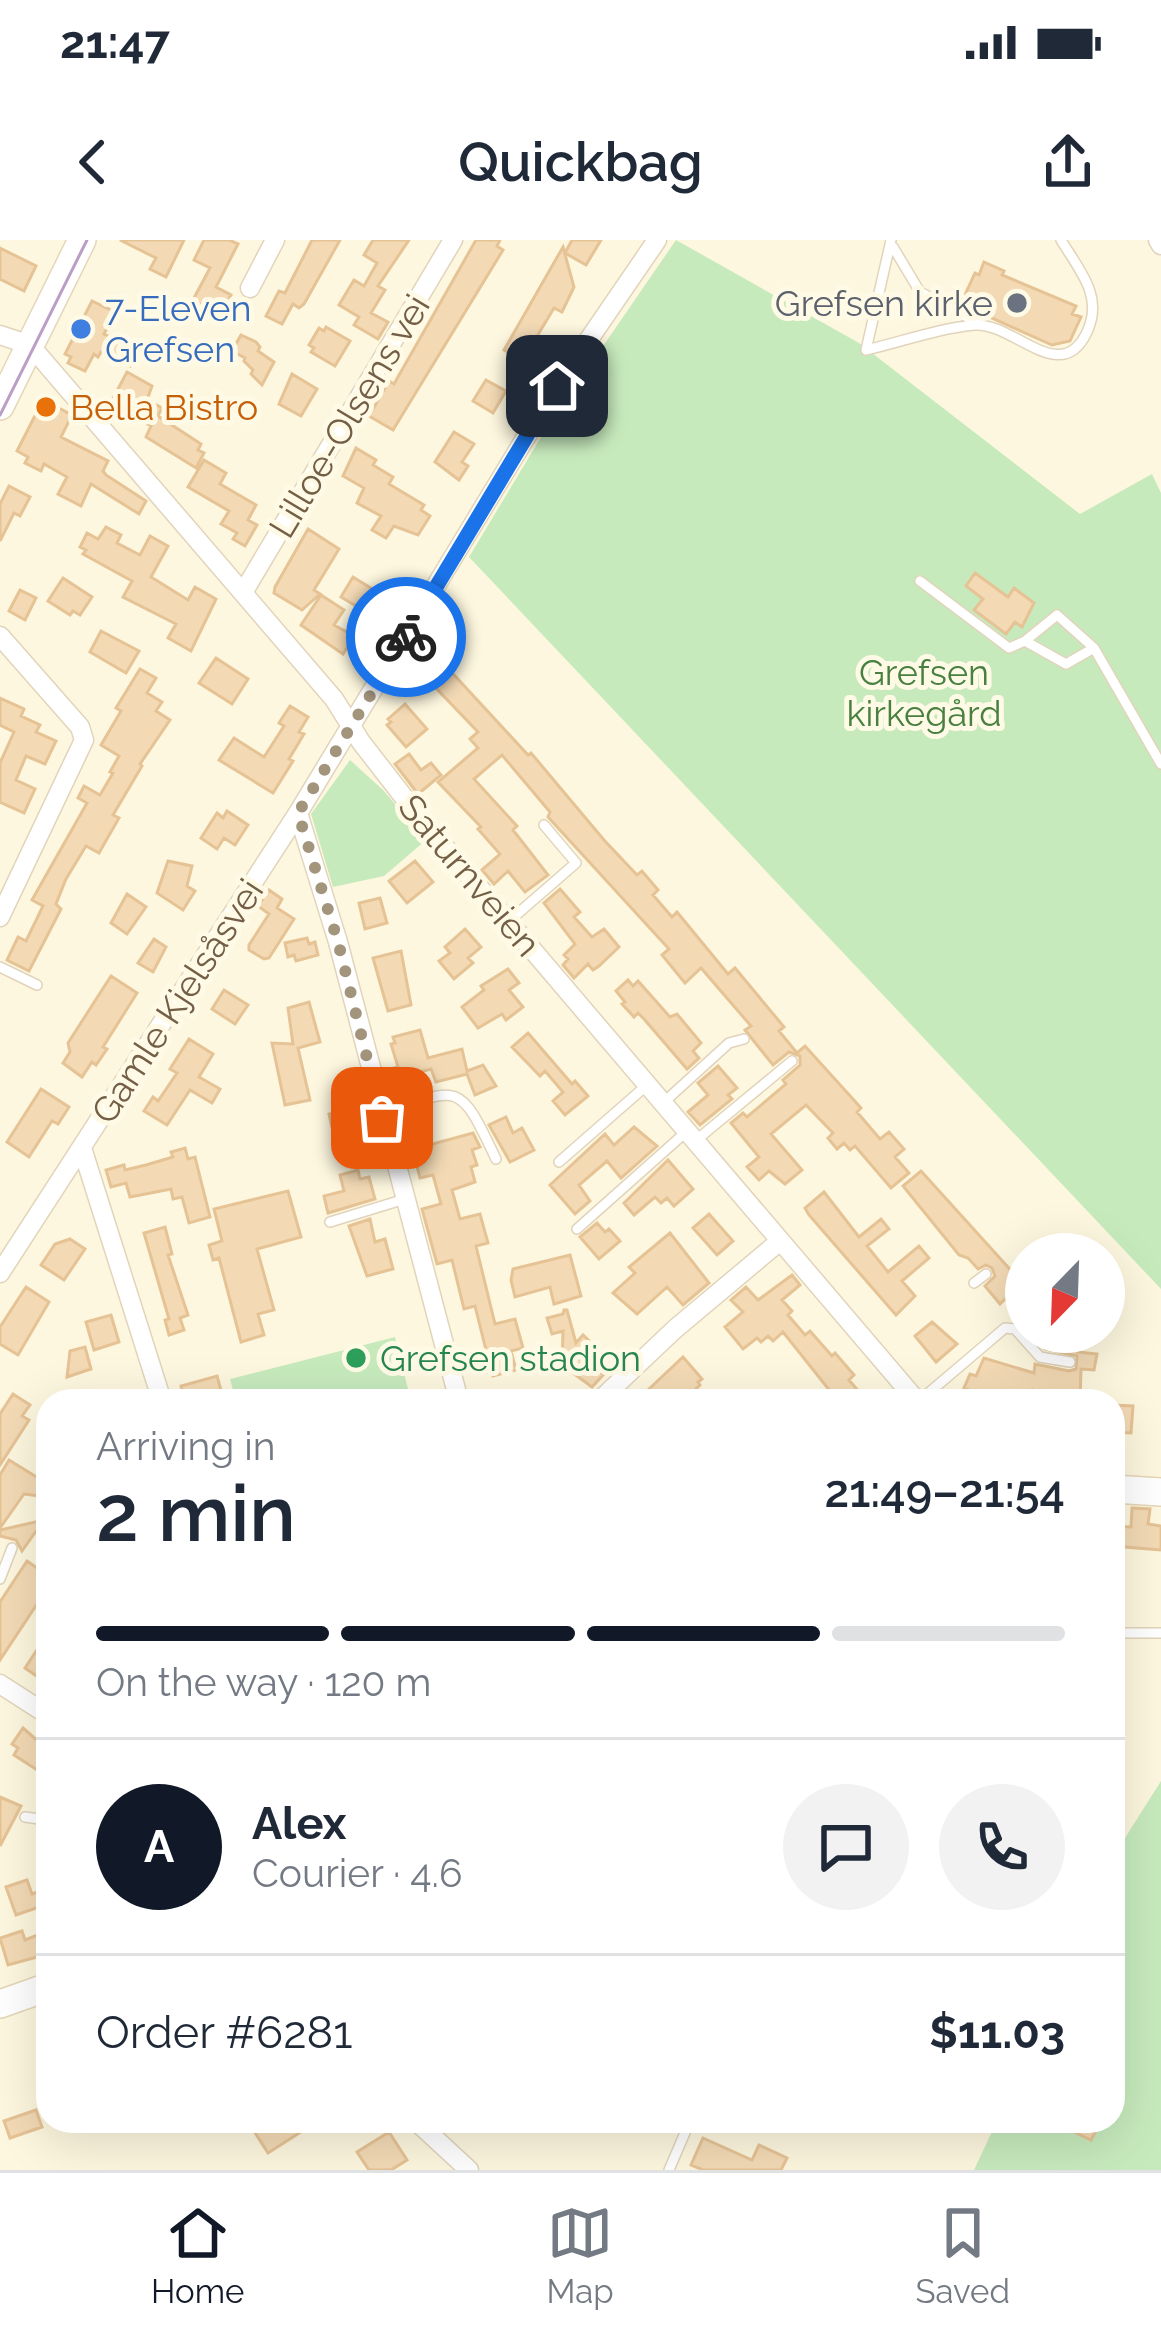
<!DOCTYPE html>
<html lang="en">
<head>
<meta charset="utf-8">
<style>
  body { margin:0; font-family:Raleway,sans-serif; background:#f2f2f3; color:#1f2937; height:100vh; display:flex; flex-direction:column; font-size:45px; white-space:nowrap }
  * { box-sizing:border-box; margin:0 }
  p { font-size:39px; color:#747a83 }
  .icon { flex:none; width:66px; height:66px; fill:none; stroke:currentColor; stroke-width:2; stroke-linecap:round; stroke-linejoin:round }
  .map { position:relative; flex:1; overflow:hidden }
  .details { position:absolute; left:36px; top:1149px; width:1089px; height:744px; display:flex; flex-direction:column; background:#fff; border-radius:36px; box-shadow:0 12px 48px #0002 }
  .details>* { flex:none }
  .needle { width:78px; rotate:203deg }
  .fabs { position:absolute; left:1005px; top:993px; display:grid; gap:24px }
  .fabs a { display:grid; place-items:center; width:120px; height:120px; border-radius:50%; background:#fff; box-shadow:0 12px 48px #0002; font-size:60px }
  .pin { position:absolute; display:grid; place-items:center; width:102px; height:102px; color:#fff; margin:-51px; border-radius:24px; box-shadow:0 6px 18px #0006 }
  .courier { position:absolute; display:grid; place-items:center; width:120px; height:120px; margin:-60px; border:9px solid #1a73e8; border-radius:50%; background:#fff; color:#222; box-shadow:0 3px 15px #0007 }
  .summary em { font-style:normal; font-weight:600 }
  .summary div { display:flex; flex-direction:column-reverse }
  .summary { display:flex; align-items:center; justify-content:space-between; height:204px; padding:0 60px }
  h1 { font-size:78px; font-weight:600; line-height:90px }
  .bar { display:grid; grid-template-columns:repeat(4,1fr); gap:18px 12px; align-content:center; height:144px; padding:0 60px }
  .bar i { height:15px; border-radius:9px; background:#e0e1e3 }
  .bar .current { background:#111827 }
  .bar p { grid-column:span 4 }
  .line { display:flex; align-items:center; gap:30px; padding:0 60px; border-top:3px solid #e0e1e3 }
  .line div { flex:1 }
  .round { display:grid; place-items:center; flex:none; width:126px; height:126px; border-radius:63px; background:#f2f2f3 }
  .status { display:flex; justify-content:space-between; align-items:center; height:84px; padding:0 60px; background:#fff; direction:ltr }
  .status svg { height:33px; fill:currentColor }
  header { display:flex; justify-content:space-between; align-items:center; height:156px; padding:0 60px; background:#fff; font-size:54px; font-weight:600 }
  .tabs { display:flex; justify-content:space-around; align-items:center; height:168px; border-top:3px solid #e0e1e3; background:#fff; font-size:33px; color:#747a83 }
  .tabs a { display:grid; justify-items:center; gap:6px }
  .tabs .current { color:#111827 }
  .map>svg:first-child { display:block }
</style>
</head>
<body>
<div class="status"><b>21:47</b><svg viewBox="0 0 49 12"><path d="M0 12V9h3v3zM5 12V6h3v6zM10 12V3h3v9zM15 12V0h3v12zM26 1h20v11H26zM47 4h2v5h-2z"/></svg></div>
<header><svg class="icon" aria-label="back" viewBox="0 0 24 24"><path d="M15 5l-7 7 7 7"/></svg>Quickbag<svg class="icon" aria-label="share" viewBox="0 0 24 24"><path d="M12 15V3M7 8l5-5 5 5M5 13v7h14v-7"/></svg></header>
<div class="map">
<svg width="1161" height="1930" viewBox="0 0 1161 1930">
  <rect width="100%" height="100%" fill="#fdf7df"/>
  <path fill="#c7eabd" d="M676 0 859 103 1080 274 1152 234 1161 253V1049L469 317 544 192Z
    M350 520 383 550 426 600 384 636 333 647 311 574Z
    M395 1097 411 1161H236L230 1139Z
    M1161 1541V1930H974L997 1881H1113V1617Z"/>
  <path fill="#f3dab5" stroke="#e6c395" stroke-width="3" d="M120 0H184L166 37 150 29 156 18Z
    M204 0H229L238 4 216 47 231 55 221 75 193 60 210 28 194 20Z
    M312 0H340L304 64 299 68 293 64 282 84 266 76 279 51 285 53Z
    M373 0H409L378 46 385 50 371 73 388 82 378 99 354 85 359 77 339 65 354 40 364 46 377 23 364 15Z
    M476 0H500L497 6 503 10 393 190 369 176 389 141 394 144Z
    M572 0H601L586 25 565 13Z
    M563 7 574 47 562 72 554 68 539 93 529 113 536 117 526 134 510 124 515 117 504 110Z
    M0 8 36 26 24 51 0 39Z
    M984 22 1004 31 1002 35 1076 66 1072 74 1081 77 1070 101 1052 105 965 66 968 59 964 57 975 33 979 35Z
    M92 61 115 72 104 94 137 110 130 126 101 112 98 117 94 114 85 131 68 123 71 117 65 114Z
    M326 87 350 101 335 126 311 112 314 108 309 105 319 88 324 91Z
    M241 95 256 102 260 107 258 111 274 122 262 145 251 134 253 130 244 121 245 118 232 111Z
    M127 132 152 146 147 160 162 168 158 176 201 204 198 210 204 213 196 228 146 197 151 186 110 164Z
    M292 134 317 149 301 176 279 164Z
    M486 140 506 151 493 173 473 161Z
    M43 160 72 175 61 197 108 221 103 231 106 235 146 261 139 274 91 244 81 266 58 254 67 237 44 224 41 231 25 223 28 217 17 211Z
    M454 192 474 204 462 222 468 226 459 240 435 222Z
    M356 208 376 220 373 225 393 237 389 244 424 265 421 270 430 276 418 295 394 286 386 298 372 290 381 276 357 263 364 248 343 236Z
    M204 220 226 233 220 244 256 265 248 280 257 285 245 306 233 299 237 293 221 284 229 271 188 247Z
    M9 246 30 257 20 276 14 273 0 301V264Z
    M106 287 121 295 117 303 140 315 150 296 168 306 151 337 188 360 195 347 216 359 191 411 168 398 176 384 123 357 132 341 83 314 86 310 80 307 87 293 98 299Z
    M308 289 339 309 314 350 320 354 302 370 274 353 275 347Z
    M975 333 1008 357 1014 348 1034 363 1022 387 1015 382 1006 394 974 370 983 359 966 346Z
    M353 337 382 355 378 361 394 370 386 384 341 357Z
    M63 338 92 357 80 375 73 371 70 375 48 361Z
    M20 350 36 358 25 380 9 371Z
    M321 355 344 370 334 385 354 396 343 414 301 385Z
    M101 391 139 411 126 433 90 412Z
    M432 411 528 515 531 513 604 600 637 635 642 631 658 650 653 655 672 677 677 672 728 734 735 728 784 787 779 791 797 813 805 806 861 868 857 872 880 899 889 892 904 909 895 917 909 933 891 948 855 906 850 910 844 903 837 909 828 898 833 893 806 865 771 894 802 930 785 944 769 931 759 940 747 927 759 917 731 883 743 873 747 877 786 844 783 840 800 825V816L789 812 773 825 745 790 751 786 701 728 685 743 662 715 669 709 548 577 550 572 502 515 474 539 517 586 513 590 548 635 525 652 508 631 494 644 482 630 500 614 478 589 481 587 438 542 478 508 470 499 478 492 430 442 426 446 411 430Z
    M216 418 248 439 232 464 199 443Z
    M140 429 156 438 147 453 162 462 156 471 170 480 140 524 142 526 113 575 119 578 99 613 86 606 66 639 56 664 61 669 29 731 7 720 18 697 26 701 43 666 32 660 87 563 78 558 84 546 100 555 113 533 110 532 119 516 101 505 121 471 116 468Z
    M0 458 24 469 21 476 40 485 36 492 56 501 45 524 26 516 16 540 35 549 24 573 0 562V523L14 492 0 485Z
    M405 464 427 489 406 507 387 485 391 482 388 479Z
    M290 466 308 477 299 492 304 494 289 519 293 521 273 553 219 520 234 498 264 517 284 486 279 483Z
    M409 514 421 530 431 523 441 535 418 554 395 524Z
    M227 571 248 585 235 605 224 598 217 609 201 598 217 573 223 578Z
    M168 621 192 626 187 646 195 651 183 670 157 653Z
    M415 621 433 642 407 663 389 641Z
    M560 649 580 672 574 677 592 697 604 689 619 707 599 726 593 730 588 724 574 738 563 725 568 719 564 715 575 704 544 663Z
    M269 650 282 659 277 668 294 679 269 718 264 719 249 710V705L269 674 258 666Z
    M127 654 146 667 127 694 111 683Z
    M380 658 387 683 365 689 359 663Z
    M465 689 481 707 468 718 473 723 454 739 439 721 450 713 445 707Z
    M307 698 309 704 315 702 318 715 296 721 294 715 288 717 285 703Z
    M154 699 166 707 153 732 138 723Z
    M401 711 411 765 388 771 373 718Z
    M508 729 519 743 509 750 523 767 506 780 502 774 478 788 462 767 484 750 481 746Z
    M111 736 137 753 103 807 107 809 96 825 92 822 82 837 63 823 70 812 68 803Z
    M628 740 633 746 638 741 670 777 677 774 701 803 693 811 699 818 687 829 644 779 638 773 634 777 622 764 625 762 616 751Z
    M224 750 248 765 235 784 212 769Z
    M309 762 320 802 298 808 310 860 285 865 272 803 293 804 288 768Z
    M420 790 428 818 462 809 467 831 483 825 496 846 475 855 467 834 436 842 431 829 405 836 407 844 391 848 386 830 398 827 391 804 395 803 393 797Z
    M528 793 572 844 575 841 588 856 565 875 553 861 563 852 545 831 540 836 512 807Z
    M189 799 213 814 199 837 220 849 212 863 190 850 167 885 144 871 153 857 158 861 177 833 170 829Z
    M718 826 737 848 728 855 732 859 700 885 688 872 708 855 698 843Z
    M356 835 363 880 355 882 358 894 335 900 329 874 346 870 338 839Z
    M41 849 69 867 58 884 52 881 29 917 7 902Z
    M506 877 513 893 522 888 534 910 510 922 489 885Z
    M634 887 657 906 621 938 607 921 579 945 590 961 575 974 550 945 605 894 614 905Z
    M473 893 480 907 472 910 477 925 471 927 475 942 452 950 460 979 480 974 488 1003 476 1006 495 1084 515 1079 523 1108 511 1111 516 1130 493 1136 492 1131 480 1134 476 1117 487 1114 475 1066 464 1069 452 1020 437 1024 422 969 441 964 433 935 420 938 414 915 427 912 425 906Z
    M185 908 188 919 195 917 210 977 189 983 182 957 173 959 171 949 130 957 126 943 111 947 106 930 124 925 125 930 146 925 173 917 171 912Z
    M668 920 693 949 674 966 667 958 661 963 655 957 634 975 624 963Z
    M358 930 360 939 369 937 375 959 328 973 324 956 344 951 340 935Z
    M921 931 1026 1047V1053L1012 1065 1006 1058 1000 1064 985 1046 995 1036 992 1028 986 1025 978 1029 968 1018 959 1015 903 946Z
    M288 951 301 997 257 1009 274 1070 258 1074 264 1095 241 1102 219 1018 213 1020 209 1005 222 1001 214 969Z
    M824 952 859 997 881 979 889 989 867 1006 888 1032 919 1006 929 1018 902 1041 915 1056 896 1075 809 975 805 968Z
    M709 974 733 1001 717 1015 693 988Z
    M370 979 375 1002 385 999 393 1029 367 1036 349 986Z
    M597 983 605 992 609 989 620 1001 599 1019 580 997Z
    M165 987 172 1014 168 1015 188 1075 180 1078 184 1090 169 1095 165 1080 169 1079 144 993Z
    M670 993 709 1043 683 1065 667 1047 637 1074 613 1053 635 1033 629 1027Z
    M70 999 85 1009 64 1040 41 1025 55 1004Z
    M570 1015 581 1056 554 1064 550 1047 515 1057 511 1040 513 1029Z
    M792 1035 800 1045 782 1060 792 1071 788 1075 805 1095 810 1091 832 1116 835 1113 854 1135 849 1140 867 1161H838L783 1092 773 1101 768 1096 761 1102 757 1098 743 1109 725 1087 743 1072 731 1060 746 1047 758 1060Z
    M26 1047 49 1062 18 1115 0 1104V1087Z
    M564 1070H567L576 1103 583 1095 604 1115 593 1126 603 1135 592 1147 562 1125 563 1091 552 1094 547 1078 563 1074Z
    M111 1075 119 1102 94 1110 86 1082Z
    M932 1082 957 1104 936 1122 915 1096Z
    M1038 1092 1080 1095 1078 1112 1097 1114 1094 1130 1081 1129 1080 1161H1040L1032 1150 1024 1154 1022 1161H1007L992 1155 990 1159 964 1148 970 1134 976 1136 984 1118 1034 1133 1035 1124 1069 1131 1076 1129 1077 1116 1045 1109 1037 1100Z
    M85 1107 91 1129 67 1137 70 1111Z
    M683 1117 702 1139 698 1142 700 1145 685 1159 679 1151 668 1161H659L649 1149Z
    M217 1136 224 1161H185L181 1146Z
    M13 1154 30 1165 22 1176 29 1180 0 1225V1174Z
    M1113 1165 1133 1166 1131 1193 1113 1192Z
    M9 1220 48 1244V1257L24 1254 0 1288V1235Z
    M1132 1268 1150 1269 1148 1284 1161 1286V1310L1113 1306V1286L1131 1287Z
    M44 1280 22 1311 16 1300 0 1296V1290Z
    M27 1321 44 1333 38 1343 47 1349 0 1420V1362Z
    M48 1393V1444L25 1428Z
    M23 1488 48 1510V1537L14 1515 18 1508 12 1504Z
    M0 1557 21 1566 0 1606Z
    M27 1640 32 1654 48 1648V1664L16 1675 6 1647Z
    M22 1691 25 1700 48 1691V1714L8 1725 0 1698Z
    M36 1870 42 1887 10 1898 4 1881Z
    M264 1881H318L268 1913 252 1888Z
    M1051 1881H1101L1091 1900Z
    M389 1892 407 1920 391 1930H369L357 1912Z
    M703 1898 752 1920 759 1905 787 1918 781 1930H703L691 1925Z"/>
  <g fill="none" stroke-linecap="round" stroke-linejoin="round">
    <defs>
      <path id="lane" d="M891 0 866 110C901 102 939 88 975 85 1013 82 1061 148 1087 92 1104 56 1079 30 1061 0
        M893 7 920 52 980 84
        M920 341 1009 408 1025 401 1057 375 1094 408 1161 524
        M1025 401 1066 424 1094 408
        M508 682 576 623 544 585
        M0 727 37 745
        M663 863 729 803 744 799
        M382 878C460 841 461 845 496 919
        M694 902 792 821
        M559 922 647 845
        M330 982 405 959
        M577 989 686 892
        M974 1043 986 1034
        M919 1161 1005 1088 1015 1089 1040 1117 1070 1122
        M1031 1161V1159
        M0 1339 12 1308
        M1113 1393H1161
        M25 1577 39 1579 48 1564
        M669 1930 690 1881"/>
      <path id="street" d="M1158 0 1161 5
        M250 48 275 0
        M0 95 30 105 334 459 361 502 420 578 917 1161
        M244 351 453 0
        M0 396 80 487 84 500 0 677
        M298 573 338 702 459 1161
        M82 908 162 1161
        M0 1033 298 573 557 146 657 0
        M599 1161 675 1089 780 1001
        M0 1444 48 1475
        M416 1881 469 1930"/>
      <path id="secondary" d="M0 166 82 0
        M1113 1249 1161 1252
        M0 1764 48 1747"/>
    </defs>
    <use href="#lane" stroke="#e1d4bb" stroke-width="12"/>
    <use href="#street" stroke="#e1d4bb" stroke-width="21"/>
    <use href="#secondary" stroke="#e6d6b8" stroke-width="30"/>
    <use href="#lane" stroke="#fff" stroke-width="9"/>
    <use href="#street" stroke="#fff" stroke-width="18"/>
    <use href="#secondary" stroke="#fff" stroke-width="27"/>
    <path stroke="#bb9ec5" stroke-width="3" d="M0 175 87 0"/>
  </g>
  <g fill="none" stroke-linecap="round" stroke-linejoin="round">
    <path stroke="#a3947c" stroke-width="12" stroke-dasharray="0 21.6" d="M382 878 338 702 298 573 406 397"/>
    <path stroke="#1a73e8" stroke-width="15" d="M406 397 557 146"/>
  </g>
  <circle fill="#6b7280" stroke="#fffae6" stroke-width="4.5" cx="1017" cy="63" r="12"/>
  <circle fill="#3f7fe0" stroke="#fffae6" stroke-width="4.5" cx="81" cy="89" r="12"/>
  <circle fill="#e8710a" stroke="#fffae6" stroke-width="4.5" cx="46" cy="167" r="12"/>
  <circle fill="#2e9e5b" stroke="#fffae6" stroke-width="4.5" cx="356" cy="1118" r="12"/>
  <g text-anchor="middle" stroke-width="10" stroke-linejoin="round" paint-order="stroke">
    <g font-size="36" fill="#5b616d" stroke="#fffae6" text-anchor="end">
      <text x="993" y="76">Grefsen kirke</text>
    </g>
    <g font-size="36" fill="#366cbe" stroke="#fffae6" text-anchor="start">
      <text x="105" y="81">7-Eleven<tspan x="105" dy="41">Grefsen</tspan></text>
    </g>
    <g font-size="36" fill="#c56008" stroke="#fffae6" text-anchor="start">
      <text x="70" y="180">Bella Bistro</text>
    </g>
    <g font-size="36" fill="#735f46" stroke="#fffae6">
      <text transform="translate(349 176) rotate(-59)" y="13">Lilloe-Olsens vei</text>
      <text transform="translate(470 635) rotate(50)" y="13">Saturnveien</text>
      <text transform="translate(177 761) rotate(-57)" y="13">Gamle Kjelsåsvei</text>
    </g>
    <g font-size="36" fill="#478040" stroke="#fffae6">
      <text x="924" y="445">Grefsen<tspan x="924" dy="41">kirkegård</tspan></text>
    </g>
    <g font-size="36" fill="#27864d" stroke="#fffae6" text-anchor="start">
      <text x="380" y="1131">Grefsen stadion</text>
    </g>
  </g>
</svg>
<div class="fabs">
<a><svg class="needle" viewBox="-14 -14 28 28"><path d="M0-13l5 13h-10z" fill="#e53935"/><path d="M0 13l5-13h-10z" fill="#747a83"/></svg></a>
</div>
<div class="pin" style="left:382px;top:878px;background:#ea580c"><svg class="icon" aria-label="bag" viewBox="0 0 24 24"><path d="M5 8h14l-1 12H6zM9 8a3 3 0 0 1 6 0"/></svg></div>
<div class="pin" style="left:557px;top:146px;background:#1f2937"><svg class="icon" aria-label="home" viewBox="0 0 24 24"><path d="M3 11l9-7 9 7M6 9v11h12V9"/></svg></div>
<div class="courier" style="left:406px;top:397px"><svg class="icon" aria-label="bike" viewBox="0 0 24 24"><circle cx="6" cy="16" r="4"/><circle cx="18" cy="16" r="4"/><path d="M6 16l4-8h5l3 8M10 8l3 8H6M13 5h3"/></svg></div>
<section class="details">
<div class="summary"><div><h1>2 min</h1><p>Arriving in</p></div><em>21:49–21:54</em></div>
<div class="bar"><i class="current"></i><i class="current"></i><i class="current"></i><i></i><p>On the way · 120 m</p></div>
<div class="line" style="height:216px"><b class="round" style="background:#111827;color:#fff">A</b><div><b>Alex</b><p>Courier · 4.6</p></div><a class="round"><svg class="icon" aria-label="chat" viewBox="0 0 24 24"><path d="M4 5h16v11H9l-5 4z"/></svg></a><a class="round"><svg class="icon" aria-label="phone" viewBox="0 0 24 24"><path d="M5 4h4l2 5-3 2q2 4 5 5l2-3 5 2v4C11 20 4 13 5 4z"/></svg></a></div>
<div class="line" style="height:156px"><div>Order #6281</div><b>$11.03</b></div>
</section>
</div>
<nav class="tabs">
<a class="current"><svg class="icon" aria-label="home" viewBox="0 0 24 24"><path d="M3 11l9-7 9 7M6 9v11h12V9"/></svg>Home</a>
<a><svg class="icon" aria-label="map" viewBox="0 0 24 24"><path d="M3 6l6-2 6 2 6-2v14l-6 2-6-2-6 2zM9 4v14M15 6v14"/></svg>Map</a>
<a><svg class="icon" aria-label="saved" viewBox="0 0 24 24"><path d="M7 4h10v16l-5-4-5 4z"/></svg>Saved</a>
</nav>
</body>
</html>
